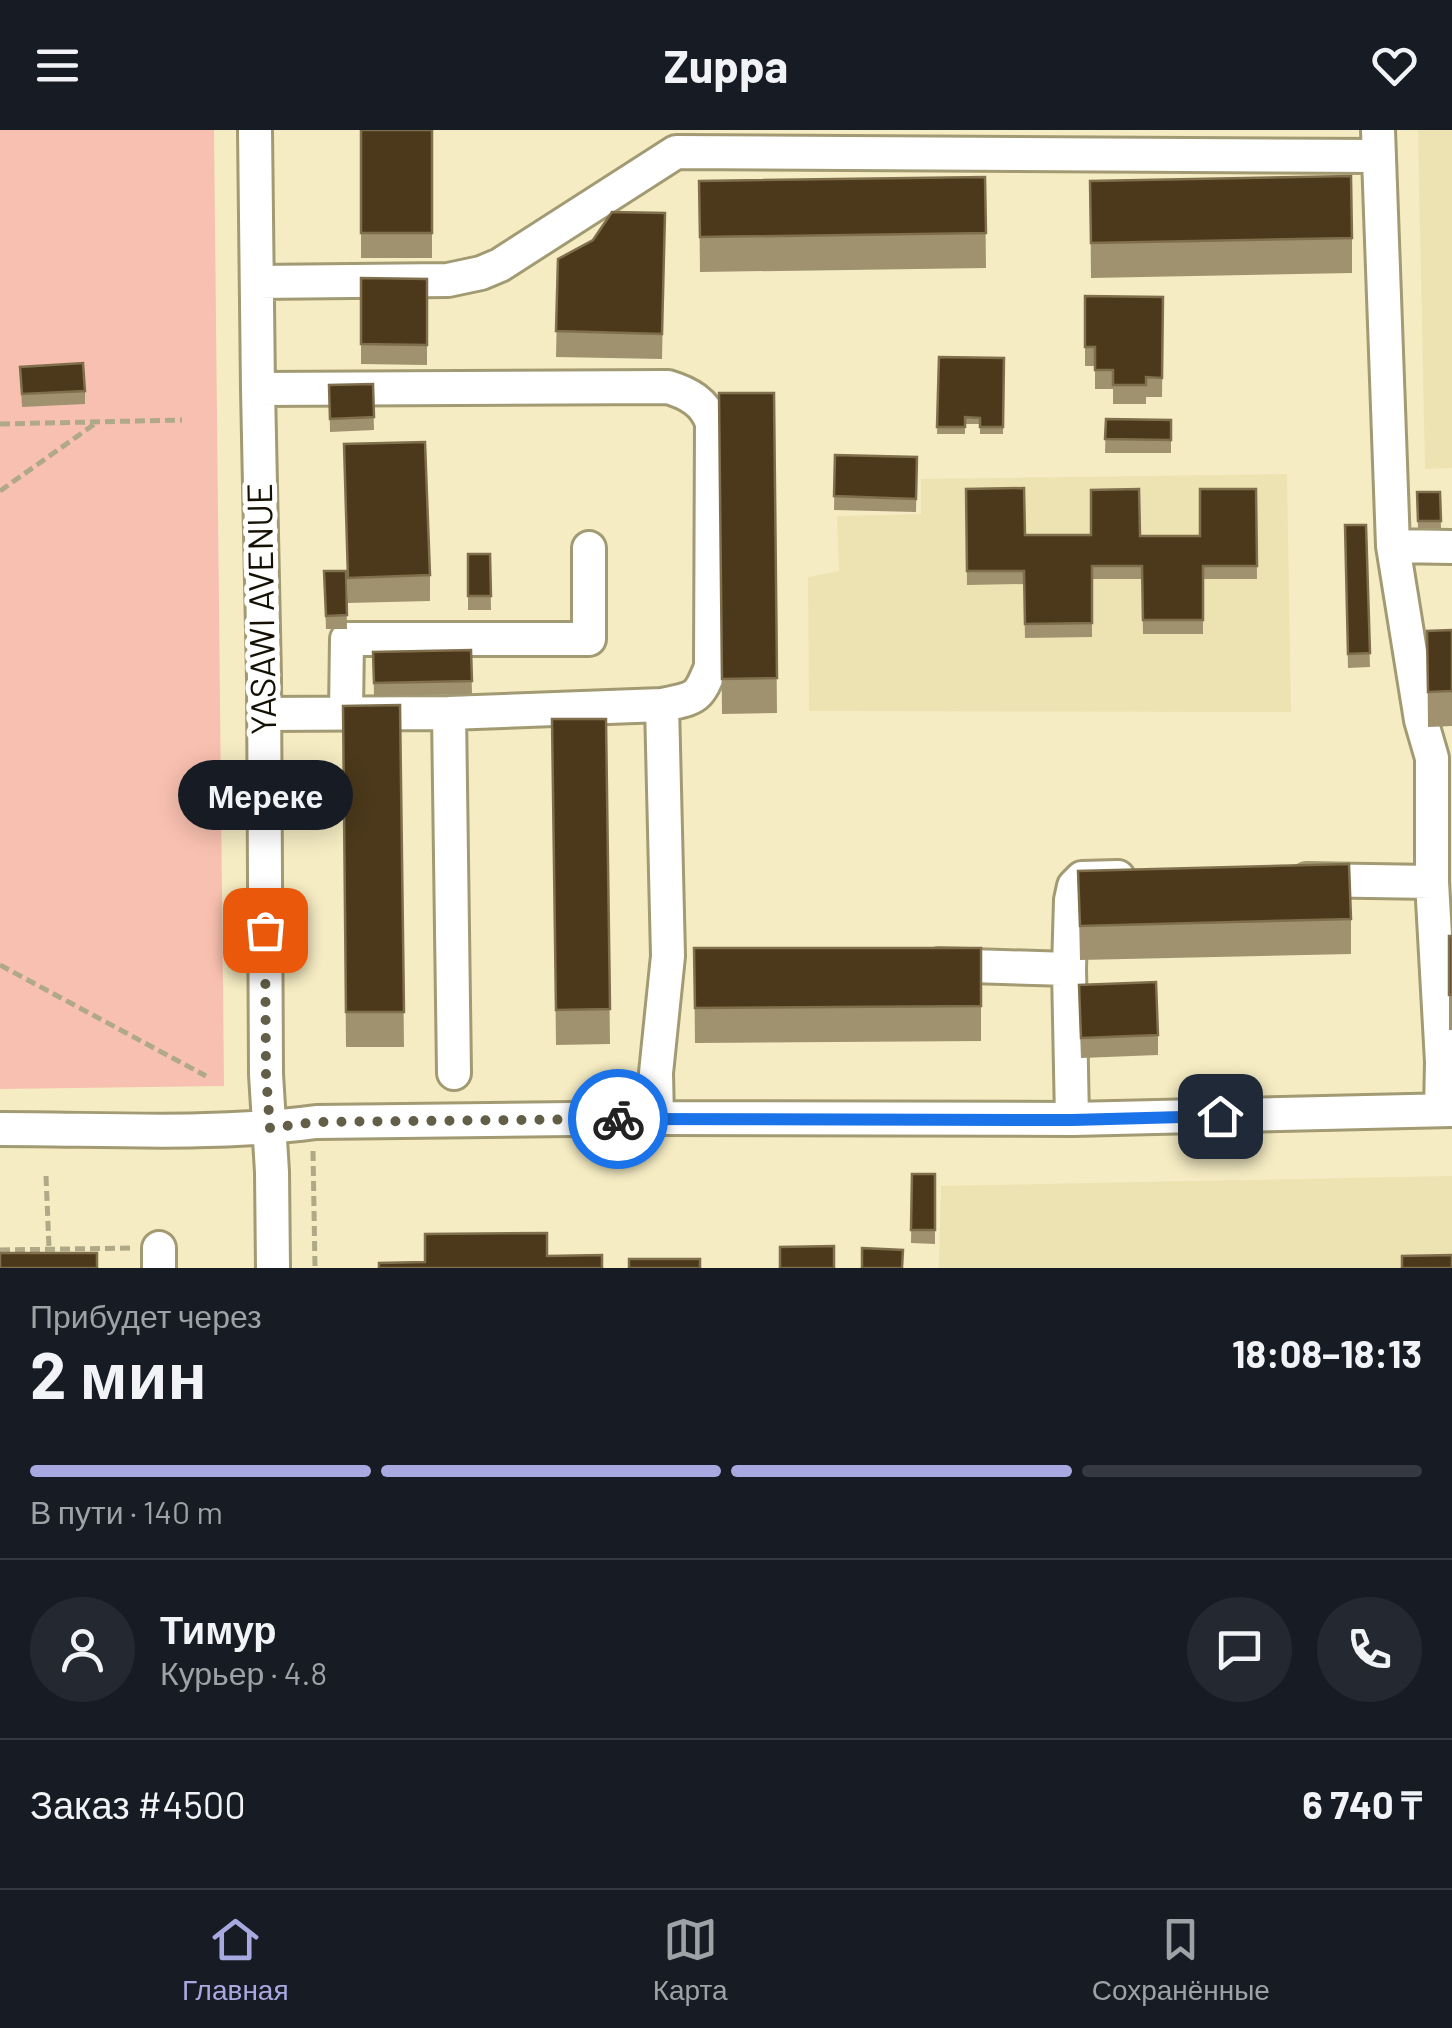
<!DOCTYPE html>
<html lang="ru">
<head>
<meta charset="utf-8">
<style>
  body { margin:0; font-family:Barlow,sans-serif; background:#242831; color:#f1f3f6; height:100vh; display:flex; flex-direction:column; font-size:38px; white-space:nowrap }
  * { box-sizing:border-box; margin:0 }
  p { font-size:32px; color:#9ea1a6 }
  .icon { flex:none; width:55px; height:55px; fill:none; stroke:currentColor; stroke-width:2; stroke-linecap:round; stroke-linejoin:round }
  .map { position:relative; height:1138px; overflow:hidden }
  .panel { display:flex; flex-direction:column; background:#171b24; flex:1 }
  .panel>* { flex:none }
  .pin { position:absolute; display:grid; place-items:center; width:85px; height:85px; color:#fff; margin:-42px; border-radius:20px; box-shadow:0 5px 15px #0006 }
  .courier { position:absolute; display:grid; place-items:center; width:100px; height:100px; margin:-50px; border:8px solid #1a73e8; border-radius:50%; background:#fff; color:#222; box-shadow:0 2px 12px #0007 }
  .bubble { position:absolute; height:70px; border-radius:35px; background:#171b24; box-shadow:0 5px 25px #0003; font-size:32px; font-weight:700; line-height:70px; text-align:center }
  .overview em { font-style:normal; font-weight:700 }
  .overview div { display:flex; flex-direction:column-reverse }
  .overview { display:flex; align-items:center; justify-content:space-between; height:170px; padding:0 30px }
  h1 { font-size:65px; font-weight:700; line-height:75px }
  .bar { display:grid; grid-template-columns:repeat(4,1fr); gap:15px 10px; align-content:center; height:120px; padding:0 30px }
  .bar i { height:12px; border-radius:8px; background:#363941 }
  .bar .selected { background:#a7a9e0 }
  .bar p { grid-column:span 4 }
  .line { display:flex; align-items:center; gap:25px; padding:0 30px; border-top:2px solid #363941 }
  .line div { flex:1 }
  .round { display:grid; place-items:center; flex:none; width:105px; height:105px; border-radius:52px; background:#242831 }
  header { display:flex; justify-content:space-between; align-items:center; height:130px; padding:0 30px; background:#171b24; font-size:45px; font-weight:700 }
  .tabs { display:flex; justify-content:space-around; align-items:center; height:140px; border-top:2px solid #363941; background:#171b24; font-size:28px; color:#9ea1a6 }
  .tabs a { display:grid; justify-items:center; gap:5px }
  .tabs .selected { color:#a7a9e0 }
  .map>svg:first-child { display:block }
</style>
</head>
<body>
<header><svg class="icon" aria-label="menu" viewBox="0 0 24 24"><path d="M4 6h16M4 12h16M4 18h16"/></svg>Zuppa<svg class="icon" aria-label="heart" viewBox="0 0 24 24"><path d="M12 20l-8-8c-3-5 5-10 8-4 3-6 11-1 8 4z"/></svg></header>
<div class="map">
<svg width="1452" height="1138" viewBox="0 0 1452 1138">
  <rect width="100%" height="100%" fill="#f5ecc3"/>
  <path fill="#ede2b2" d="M1418 0H1452V338L1425 339Z
    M1287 344 1291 582 809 581 808 447 839 441 837 386 921 384V349Z
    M1452 1046V1138H939L941 1056Z"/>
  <path fill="#f8c0b0" d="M0 0H214L224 956 0 959Z"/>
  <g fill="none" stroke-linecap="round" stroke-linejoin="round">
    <defs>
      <path id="street" d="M255 0 258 259 264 548 266 944 272 1042 273 1138
        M1378 0 1393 416 1421 590 1432 628V752L1442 932 1441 980
        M257 152 448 150 481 143 500 135 676 22 1379 26
        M258 259 668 257C688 263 705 272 712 293L711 537C698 569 697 568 662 575L449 583 264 584
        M1393 416 1452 417
        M346 582 347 509H589V418
        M449 583 454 943
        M1307 750 1432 752
        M939 835 1069 839
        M657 988 656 943 668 826 662 575
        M1072 989 1069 839 1071 770 1074 756 1082 748 1118 747
        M0 999C105 999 212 1006 316 992L657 988 1072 989 1452 980
        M159 1118V1138"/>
    </defs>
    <use href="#street" stroke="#a29a73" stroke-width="38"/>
    <path stroke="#b0a988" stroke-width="5" stroke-dasharray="10 5" stroke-linecap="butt" d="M0 294 182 290
      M0 361 96 293
      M0 835 206 946
      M313 1021 315 1138
      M46 1046 49 1118
      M0 1120 132 1118"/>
    <use href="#street" stroke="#fff" stroke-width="32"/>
  </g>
  <path fill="#a0926f" d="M361 0H432V128H361Z
    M985 47 986 138 700 142 699 51Z
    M1090 51 1352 108V143L1091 148Z
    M665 83 662 229 556 227 558 129Z
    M361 148 427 149V235L361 234Z
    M1085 166 1163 167 1162 267H1146V274H1113V259H1095V236H1085Z
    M939 227 1004 228 1003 304H980V294H965V304H937Z
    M20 237 85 261V274L22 277Z
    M373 254 374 300 330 302 329 255Z
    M719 263H774L777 583 722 584Z
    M1106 289 1171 290V323H1105Z
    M344 314 430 445V471L348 473Z
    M835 325 917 327 916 382 834 380Z
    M966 359 1025 405 1140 406H1200L1256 359 1257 449H1203V504H1143L1142 449H1092V507L1025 508 1024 454 967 455Z
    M1417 362H1440L1441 398H1418Z
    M1345 395H1366L1370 537 1348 538Z
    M468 424H490L491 480H468Z
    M324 441H346L347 499H326Z
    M1452 500V596L1428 597 1427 501Z
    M471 520 472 564 374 566 373 522Z
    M400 575 404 917H346L343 576Z
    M552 589H606L610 914 556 915Z
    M1078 741 1351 789V824L1080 830Z
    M1449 806H1452V900H1449Z
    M694 818H981V911L695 913Z
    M1079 874 1158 905V925L1081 928Z
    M912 1044H935V1114L911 1113Z"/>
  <path fill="#4c391b" stroke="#7f6f4d" stroke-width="2.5" d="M361 0H432V103H361Z
    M1351 46 1352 108 1091 113 1090 51Z
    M985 47 986 103 700 107 699 51Z
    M612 82 665 83 662 204 556 201 558 129 593 110Z
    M361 148 427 149V215L361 214Z
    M1085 166 1163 167 1162 248 1146 247V255H1113V240H1095V217H1085Z
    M939 227 1004 228 1003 297H980V288L965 287V297H937Z
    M83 233 85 261 22 264 20 237Z
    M373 254 374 287 330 289 329 255Z
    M719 263H774L777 548 722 549Z
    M1106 289 1171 290V310L1105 309Z
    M425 312 430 445 348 448 344 314Z
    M835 325 917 327 916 369 834 366Z
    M1024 358 1025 405H1091V360L1139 359 1140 406H1200V359H1256L1257 436H1203V490H1143L1142 436H1092V493L1025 494 1024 441H967L966 359Z
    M1417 362H1440L1441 391H1418Z
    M1345 395H1366L1370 523 1348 524Z
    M468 424H490L491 466H468Z
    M324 441H346L347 485 326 486Z
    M1452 500V561L1428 562 1427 501Z
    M471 520 472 551 374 553 373 522Z
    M400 575 404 882H346L343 576Z
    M552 589H606L610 879 556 880Z
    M1349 734 1351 789 1080 796 1078 741Z
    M1449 806H1452V865H1449Z
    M694 818H981V876L695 878Z
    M1156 852 1158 905 1081 908 1079 855Z
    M912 1044H935V1100H911Z
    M547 1103V1126L602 1125V1138H379V1133L425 1132V1104Z
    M834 1116V1138H780V1117Z
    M862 1118 903 1120 902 1138H862Z
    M0 1123H97V1138H0Z
    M1452 1125V1138H1402V1126Z
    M629 1129H700V1138H629Z"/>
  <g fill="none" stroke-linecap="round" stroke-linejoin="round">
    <path stroke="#635e47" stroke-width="10" stroke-dasharray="0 18" d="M265 800 266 944 270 998 316 992 618 989"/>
    <path stroke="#1a73e8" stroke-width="12" d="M618 989 1072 990 1220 986"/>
  </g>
  <g text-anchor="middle" stroke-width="10" stroke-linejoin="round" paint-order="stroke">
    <g font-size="35" fill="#141104" stroke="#fff">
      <text transform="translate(262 479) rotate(-91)" y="12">YASAWI AVENUE</text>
    </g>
  </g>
</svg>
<div class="pin" style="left:265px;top:800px;background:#ea580c"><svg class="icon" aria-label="bag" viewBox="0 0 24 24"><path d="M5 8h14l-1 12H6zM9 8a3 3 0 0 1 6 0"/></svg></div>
<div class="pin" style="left:1220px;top:986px;background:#1f2937"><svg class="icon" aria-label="home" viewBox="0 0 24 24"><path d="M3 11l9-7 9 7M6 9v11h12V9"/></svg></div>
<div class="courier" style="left:618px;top:989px"><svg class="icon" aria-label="bike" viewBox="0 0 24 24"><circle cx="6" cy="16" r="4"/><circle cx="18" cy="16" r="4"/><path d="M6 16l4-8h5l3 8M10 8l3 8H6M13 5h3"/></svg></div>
<div class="bubble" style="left:178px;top:630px;width:175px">Мереке</div>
</div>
<section class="panel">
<div class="overview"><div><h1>2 мин</h1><p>Прибудет через</p></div><em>18:08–18:13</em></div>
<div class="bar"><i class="selected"></i><i class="selected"></i><i class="selected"></i><i></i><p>В пути · 140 m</p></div>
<div class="line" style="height:180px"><a class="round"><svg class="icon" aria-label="person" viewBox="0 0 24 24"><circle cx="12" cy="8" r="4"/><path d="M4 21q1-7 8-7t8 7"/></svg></a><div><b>Тимур</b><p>Курьер · 4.8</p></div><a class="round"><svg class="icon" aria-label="chat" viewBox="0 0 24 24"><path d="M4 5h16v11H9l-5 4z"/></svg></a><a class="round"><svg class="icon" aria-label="phone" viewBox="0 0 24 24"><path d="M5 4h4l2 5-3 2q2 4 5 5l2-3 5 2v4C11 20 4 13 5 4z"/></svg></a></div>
<div class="line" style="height:130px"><div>Заказ #4500</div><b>6 740 ₸</b></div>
</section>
<nav class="tabs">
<a class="selected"><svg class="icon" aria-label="home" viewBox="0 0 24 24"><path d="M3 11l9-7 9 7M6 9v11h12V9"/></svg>Главная</a>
<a><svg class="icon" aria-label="map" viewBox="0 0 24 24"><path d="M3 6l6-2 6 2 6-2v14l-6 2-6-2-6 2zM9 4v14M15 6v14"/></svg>Карта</a>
<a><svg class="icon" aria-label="saved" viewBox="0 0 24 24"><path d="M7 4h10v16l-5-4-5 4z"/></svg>Сохранённые</a>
</nav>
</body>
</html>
